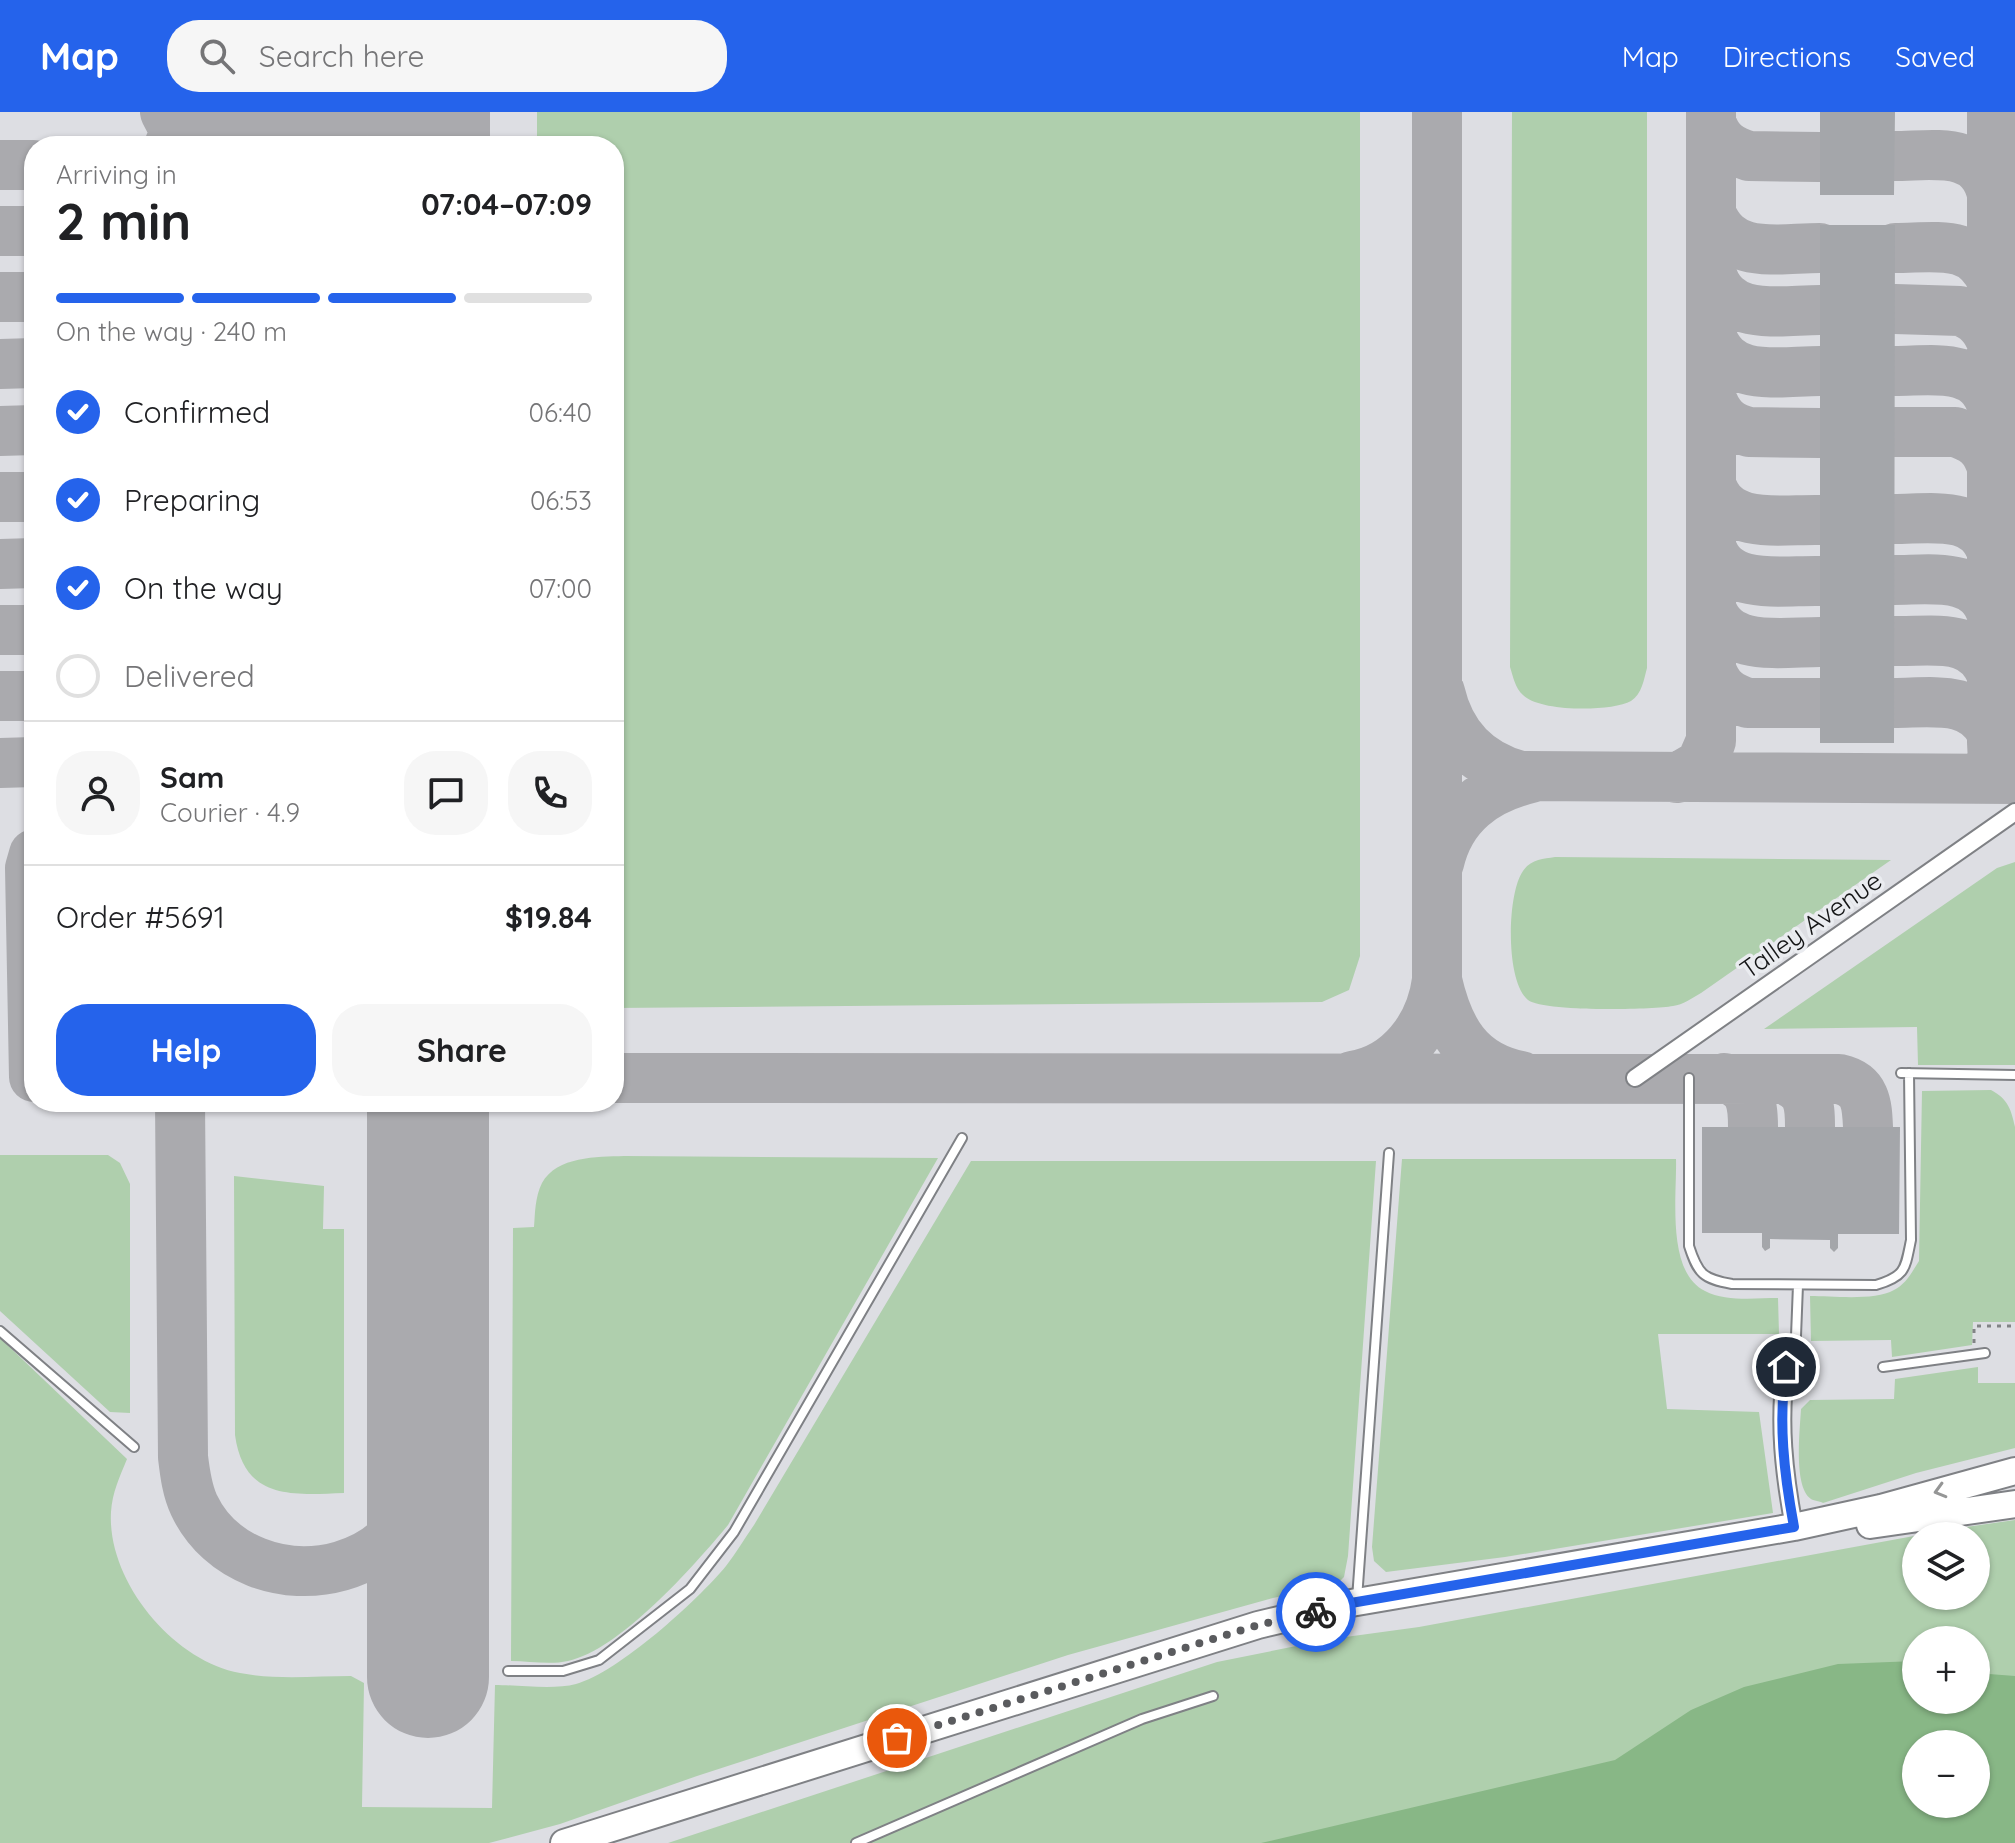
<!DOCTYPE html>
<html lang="en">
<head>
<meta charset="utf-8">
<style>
  body { margin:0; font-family:Quicksand,sans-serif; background:#f6f6f6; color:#202124; height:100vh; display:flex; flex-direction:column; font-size:30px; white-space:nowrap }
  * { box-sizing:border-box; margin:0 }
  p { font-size:26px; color:#757577 }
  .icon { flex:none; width:44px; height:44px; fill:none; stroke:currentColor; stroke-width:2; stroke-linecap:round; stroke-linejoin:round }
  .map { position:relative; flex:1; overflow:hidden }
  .sheet { position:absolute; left:24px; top:24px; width:600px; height:976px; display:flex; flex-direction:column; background:#fff; border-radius:32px; box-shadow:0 2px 6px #0004 }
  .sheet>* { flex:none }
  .buttons { position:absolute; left:1902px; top:1410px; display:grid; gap:16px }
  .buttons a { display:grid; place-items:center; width:88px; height:88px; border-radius:50%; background:#fff; box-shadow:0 2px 6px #0004; font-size:40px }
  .pin { position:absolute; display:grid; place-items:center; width:68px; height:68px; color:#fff; margin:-34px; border:4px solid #fff; border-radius:50%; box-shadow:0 2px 8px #0007 }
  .courier { position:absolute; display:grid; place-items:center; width:80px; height:80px; margin:-40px; border:6px solid #2563eb; border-radius:50%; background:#fff; color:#222; box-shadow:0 2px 10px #0007 }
  .summary em { font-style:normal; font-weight:700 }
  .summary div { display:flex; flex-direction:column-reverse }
  .summary { display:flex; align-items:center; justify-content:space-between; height:136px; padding:0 32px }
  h1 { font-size:52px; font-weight:700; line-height:60px }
  .bar { display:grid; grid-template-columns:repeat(4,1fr); gap:12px 8px; align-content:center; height:96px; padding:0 32px }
  .bar i { height:10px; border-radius:6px; background:#e0e0e0 }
  .bar .current { background:#2563eb }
  .bar p { grid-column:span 4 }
  .line { display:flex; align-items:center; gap:20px; padding:0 32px; border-top:2px solid #e0e0e0 }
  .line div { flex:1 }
  .round { display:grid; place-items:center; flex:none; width:84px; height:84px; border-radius:32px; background:#f6f6f6 }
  ol { padding:0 32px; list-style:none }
  li { display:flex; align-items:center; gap:24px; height:88px }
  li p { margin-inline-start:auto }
  li .icon { padding:8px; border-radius:50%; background:#2563eb; color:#fff; stroke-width:4 }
  li:last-child { color:#757577 }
  li i { width:44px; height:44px; border:4px solid #e0e0e0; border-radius:50% }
  .action { display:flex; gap:16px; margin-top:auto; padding:16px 32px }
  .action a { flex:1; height:92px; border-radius:32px; background:#2563eb; color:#fff; font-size:32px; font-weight:700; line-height:92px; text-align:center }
  .action a+a { background:#f6f6f6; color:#202124 }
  header { display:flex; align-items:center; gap:48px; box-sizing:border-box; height:112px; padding:0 40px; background:#2563eb; color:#fff }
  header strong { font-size:38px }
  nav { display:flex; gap:44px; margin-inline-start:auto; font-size:28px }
  .search { width:560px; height:72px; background:#f6f6f6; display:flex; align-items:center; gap:20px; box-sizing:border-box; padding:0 28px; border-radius:32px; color:#757577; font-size:30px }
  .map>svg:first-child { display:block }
</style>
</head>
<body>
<header>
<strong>Map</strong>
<div class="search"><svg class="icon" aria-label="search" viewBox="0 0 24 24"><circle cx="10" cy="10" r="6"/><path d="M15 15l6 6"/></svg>Search here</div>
<nav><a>Map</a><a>Directions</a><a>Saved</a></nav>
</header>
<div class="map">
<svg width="2015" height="1731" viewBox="0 0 2015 1731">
  <rect width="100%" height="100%" fill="#dddee3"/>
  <path fill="#afcfad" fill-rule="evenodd" d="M537 0H1360V844L1349 878 1322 890 614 896V34H537Z
    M1512 0H1647V556C1644 567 1642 582 1631 589 1611 600 1540 600 1523 583 1515 576 1513 564 1510 555Z
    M1555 745 1891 748 1701 881C1692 886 1683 893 1673 894 1650 898 1543 900 1528 888 1505 869 1507 781 1523 759 1531 747 1543 747 1555 745Z
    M2015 750V953H1918L1917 915 1764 917 1997 756Z
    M1991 978C2008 987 2011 997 2015 1015V1210H1973L1972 1233 1892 1245 1891 1228 1811 1229 1810 1184C1833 1184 1875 1189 1894 1178 1906 1172 1912 1160 1919 1149L1922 979Z
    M0 1043H108L120 1051 130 1072V1301L110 1300 0 1199Z
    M624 1044 938 1046 728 1413C694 1454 620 1538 568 1549 550 1553 529 1549 511 1549L513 1116 534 1115C535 1101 535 1085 542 1071 557 1044 597 1045 624 1044Z
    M1402 1047H1676C1677 1084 1666 1160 1705 1179 1726 1190 1756 1186 1778 1186L1779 1222H1658L1667 1297 1759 1300 1773 1401 1505 1445 1386 1460 1374 1449 1372 1435Z
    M971 1049H1376L1348 1444 1344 1465 1336 1473 1273 1486 1068 1543 697 1664 560 1712 489 1731H0V1226L127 1347C120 1364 112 1381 111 1400 107 1469 173 1549 240 1561 276 1568 315 1564 351 1564L364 1571 362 1695 492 1696 495 1573C518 1573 554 1578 576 1572 619 1560 697 1489 726 1454 736 1441 745 1426 754 1413Z
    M234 1064 324 1074 323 1117H344V1381C291 1383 244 1388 235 1323Z
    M1978 1255V1271H2015V1336L1916 1361 1823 1391C1822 1390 1812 1388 1811 1387 1793 1375 1800 1317 1801 1297L1810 1288 1894 1287 1895 1267Z
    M2015 1408V1731H668L1217 1550 1331 1527 1419 1515 1952 1417ZM1916 1424H1976V1484H1916ZM1916 1528H1976V1588H1916ZM1916 1632H1976V1692H1916Z"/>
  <path fill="#88b786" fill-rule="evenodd" d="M1916 1549V1588H1976V1561L2015 1564V1731H1261L1615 1648 1691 1598 1744 1575 1838 1552ZM1916 1632H1976V1692H1916Z"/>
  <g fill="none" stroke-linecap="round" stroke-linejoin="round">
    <path stroke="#aaaaae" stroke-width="50" d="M165 0 175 19 169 34
      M209 0C248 26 319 21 360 0
      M1437 0V868C1448 917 1468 954 1521 964
      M1992 0V630L1993 650 1997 660 2015 667
      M1711 9C1717 30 1729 38 1749 44L1820 45
      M1894 44C1934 44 1980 33 1992 82
      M0 53H34
      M1711 101C1730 149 1777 136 1820 136
      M0 119H34
      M1895 136C1934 136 1974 126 1992 169
      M1711 160C1726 211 1778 198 1820 198
      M0 185H34
      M1895 197 1960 199C1977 205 1986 215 1992 231
      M1711 223C1728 272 1778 259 1820 259
      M0 252 34 251
      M1895 259C1932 259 1978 249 1992 294
      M1711 285C1718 305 1728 315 1749 320L1820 321
      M0 319 34 318
      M1895 320H1955C1975 326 1986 335 1992 356
      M1711 372C1726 419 1779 407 1820 408
      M0 385H34
      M1894 407C1931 407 1978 397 1992 441
      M1711 434C1725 480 1781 468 1820 469
      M0 452 34 451
      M1894 468C1931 468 1979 459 1992 503
      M1711 496C1726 541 1781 530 1820 530
      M0 518H34
      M1894 529C1933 530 1975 519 1992 563
      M1711 557C1718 577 1728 585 1748 591H1820
      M1440 580C1450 624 1478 653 1521 664L2015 667
      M0 584H34
      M1894 591C1930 591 1974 582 1992 621
      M0 651 34 650
      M1677 666 1701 652 1711 629V0
      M34 742 30 756 34 965
      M1439 751C1450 702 1485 677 1531 666
      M1352 964C1400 957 1431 914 1437 868
      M614 966 1839 967C1866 973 1867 992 1868 1015
      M1724 966C1751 973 1753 991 1753 1015
      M1783 967C1808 976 1810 990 1810 1015
      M180 990 183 1345C185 1362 187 1378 194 1393 220 1448 285 1470 341 1454 361 1448 379 1439 393 1423 413 1401 421 1372 428 1344"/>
    <path stroke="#aaaaae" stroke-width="122" d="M429 34V0
      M428 1565V990"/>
  </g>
  <path fill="#a4a6aa" d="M1820 0H1895L1894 83H1820Z
    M1820 113H1895L1894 631H1820Z
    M1702 1015H1900L1899 1122H1838V1136L1834 1140 1830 1136V1128L1770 1127V1136L1765 1139 1762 1135V1121H1702Z"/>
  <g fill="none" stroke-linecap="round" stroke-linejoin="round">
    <defs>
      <path id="service" d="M1901 961 2015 963
        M1689 966V1134C1698 1162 1703 1167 1732 1172L1876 1173C1906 1164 1905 1157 1911 1128L1909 961
        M0 1219 134 1335
        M1786 1255 1796 1224 1798 1173
        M1883 1255 1985 1241
        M1357 1487 1389 1041
        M508 1559H563L599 1548 690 1477 734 1420 962 1026
        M856 1731 1142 1607 1213 1584"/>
      <path id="minor" d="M1635 966 2015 700
        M1786 1255C1778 1310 1784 1361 1794 1415"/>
      <path id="primary" d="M1870 1413 2015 1392
        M564 1731 1258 1513 1351 1491 1794 1415 1881 1396 2015 1359"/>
    </defs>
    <use href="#service" stroke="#7f8185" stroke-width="12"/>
    <use href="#minor" stroke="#7f8185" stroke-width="20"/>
    <use href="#primary" stroke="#7f8185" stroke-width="30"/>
    <path stroke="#828386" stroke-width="3" stroke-dasharray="4 6" stroke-linecap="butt" d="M1974 1231V1214H2015"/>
    <use href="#service" stroke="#fff" stroke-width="8"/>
    <use href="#minor" stroke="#fff" stroke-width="16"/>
    <use href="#primary" stroke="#fff" stroke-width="26"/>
  </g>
  <defs><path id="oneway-chevron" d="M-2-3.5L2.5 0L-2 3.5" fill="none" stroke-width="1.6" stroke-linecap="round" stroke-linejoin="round" transform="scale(2)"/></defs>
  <use stroke="#959696" href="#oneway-chevron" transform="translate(1940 1379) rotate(164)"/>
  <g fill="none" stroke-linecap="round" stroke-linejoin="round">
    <path stroke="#5a5b5e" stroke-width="8" stroke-dasharray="0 14.4" d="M897 1626 1258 1513 1316 1500"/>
    <path stroke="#2563eb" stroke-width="10" d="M1316 1500 1351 1491 1794 1415C1784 1361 1778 1310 1786 1255"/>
  </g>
  <g text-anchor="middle" stroke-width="7" stroke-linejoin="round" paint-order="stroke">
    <g font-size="26" fill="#141516" stroke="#eaecf0">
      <text transform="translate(1811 813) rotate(-35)" y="9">Talley Avenue</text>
    </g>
  </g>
</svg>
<div class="buttons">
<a><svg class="icon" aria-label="layers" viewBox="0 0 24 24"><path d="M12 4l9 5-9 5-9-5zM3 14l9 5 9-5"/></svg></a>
<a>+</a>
<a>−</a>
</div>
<div class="pin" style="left:897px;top:1626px;background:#ea580c"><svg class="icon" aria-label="bag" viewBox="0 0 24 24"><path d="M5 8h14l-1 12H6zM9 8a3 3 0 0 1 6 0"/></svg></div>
<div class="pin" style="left:1786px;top:1255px;background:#1f2937"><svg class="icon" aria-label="home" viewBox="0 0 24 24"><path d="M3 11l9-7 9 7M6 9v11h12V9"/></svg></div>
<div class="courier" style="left:1316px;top:1500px"><svg class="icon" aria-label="bike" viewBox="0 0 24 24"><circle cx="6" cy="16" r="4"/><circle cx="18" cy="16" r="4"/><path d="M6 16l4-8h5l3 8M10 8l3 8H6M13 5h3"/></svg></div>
<section class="sheet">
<div class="summary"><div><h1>2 min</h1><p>Arriving in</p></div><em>07:04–07:09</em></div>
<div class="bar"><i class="current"></i><i class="current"></i><i class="current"></i><i></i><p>On the way · 240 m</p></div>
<ol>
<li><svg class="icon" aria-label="check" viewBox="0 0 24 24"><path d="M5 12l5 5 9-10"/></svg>Confirmed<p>06:40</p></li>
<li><svg class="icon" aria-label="check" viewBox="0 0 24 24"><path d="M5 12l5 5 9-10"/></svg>Preparing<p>06:53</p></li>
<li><svg class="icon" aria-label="check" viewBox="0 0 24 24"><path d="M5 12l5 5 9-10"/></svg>On the way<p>07:00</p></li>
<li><i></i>Delivered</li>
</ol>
<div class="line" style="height:144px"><a class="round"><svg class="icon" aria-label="person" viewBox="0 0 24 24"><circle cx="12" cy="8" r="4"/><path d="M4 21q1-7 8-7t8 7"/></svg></a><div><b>Sam</b><p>Courier · 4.9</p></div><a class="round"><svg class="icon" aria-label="chat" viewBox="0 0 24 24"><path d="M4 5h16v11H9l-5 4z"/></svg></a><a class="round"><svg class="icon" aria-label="phone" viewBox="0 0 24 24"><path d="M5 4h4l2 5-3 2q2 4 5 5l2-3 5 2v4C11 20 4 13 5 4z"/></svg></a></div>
<div class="line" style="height:104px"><div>Order #5691</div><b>$19.84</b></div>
<div class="action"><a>Help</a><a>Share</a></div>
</section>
</div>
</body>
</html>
